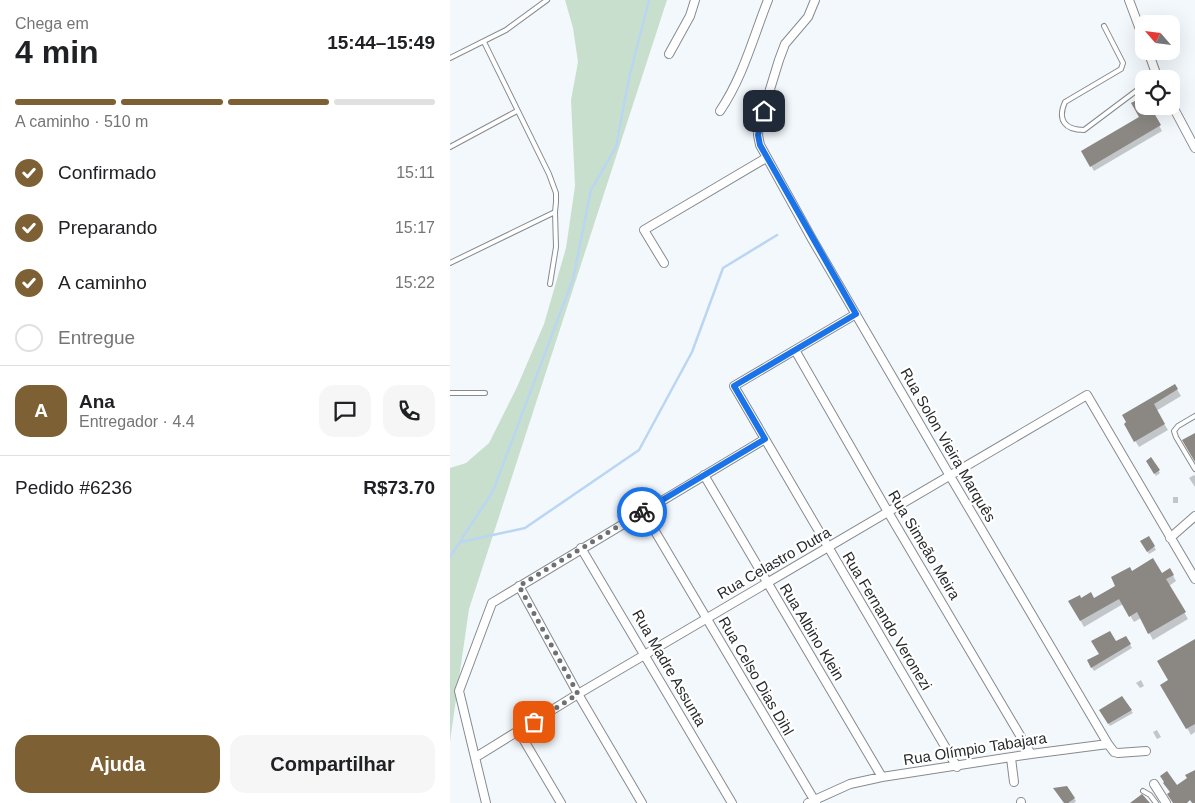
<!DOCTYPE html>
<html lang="pt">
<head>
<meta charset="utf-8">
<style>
  body { margin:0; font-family:Arial,sans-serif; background:#f6f6f6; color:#202124; height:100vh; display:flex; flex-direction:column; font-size:19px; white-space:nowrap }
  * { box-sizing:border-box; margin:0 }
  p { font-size:16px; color:#757577 }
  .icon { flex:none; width:28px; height:28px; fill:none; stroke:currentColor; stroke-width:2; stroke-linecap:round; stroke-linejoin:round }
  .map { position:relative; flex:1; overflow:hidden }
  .details { display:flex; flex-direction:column; background:#fff; width:450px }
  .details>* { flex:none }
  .needle { width:32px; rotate:298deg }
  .fabs { position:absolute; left:685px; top:15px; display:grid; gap:10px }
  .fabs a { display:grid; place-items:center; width:45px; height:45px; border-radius:10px; background:#fff; box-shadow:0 5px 20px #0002; font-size:25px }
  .pin { position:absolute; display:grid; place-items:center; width:42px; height:42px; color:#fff; margin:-21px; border-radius:10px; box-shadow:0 2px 8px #0006 }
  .courier { position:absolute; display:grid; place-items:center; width:50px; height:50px; margin:-25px; border:4px solid #1a73e8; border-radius:50%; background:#fff; color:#222; box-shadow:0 1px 6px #0007 }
  .overview em { font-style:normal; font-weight:700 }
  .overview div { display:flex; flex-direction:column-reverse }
  .overview { display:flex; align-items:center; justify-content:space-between; height:85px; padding:0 15px }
  h1 { font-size:32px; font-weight:700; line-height:38px }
  .bar { display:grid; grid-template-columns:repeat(4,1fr); gap:8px 5px; align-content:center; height:60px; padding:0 15px }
  .bar i { height:6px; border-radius:4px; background:#e0e0e0 }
  .bar .active { background:#7d6033 }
  .bar p { grid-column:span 4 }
  .line { display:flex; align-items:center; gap:12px; padding:0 15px; border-top:1px solid #e0e0e0 }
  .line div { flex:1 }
  .round { display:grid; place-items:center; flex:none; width:52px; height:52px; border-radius:15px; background:#f6f6f6 }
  ol { padding:0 15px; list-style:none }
  li { display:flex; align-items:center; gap:15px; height:55px }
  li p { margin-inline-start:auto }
  li .icon { padding:5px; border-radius:50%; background:#7d6033; color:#fff; stroke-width:4 }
  li:last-child { color:#757577 }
  li i { width:28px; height:28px; border:2px solid #e0e0e0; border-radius:50% }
  .action { display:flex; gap:10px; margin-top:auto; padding:10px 15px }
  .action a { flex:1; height:58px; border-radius:15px; background:#7d6033; color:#fff; font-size:20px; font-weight:700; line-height:58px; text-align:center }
  .action a+a { background:#f6f6f6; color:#202124 }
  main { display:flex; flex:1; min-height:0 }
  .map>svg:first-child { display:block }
</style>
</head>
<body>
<main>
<section class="details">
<div class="overview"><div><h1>4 min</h1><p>Chega em</p></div><em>15:44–15:49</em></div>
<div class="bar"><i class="active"></i><i class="active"></i><i class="active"></i><i></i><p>A caminho · 510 m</p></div>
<ol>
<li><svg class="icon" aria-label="check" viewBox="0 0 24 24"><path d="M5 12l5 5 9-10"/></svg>Confirmado<p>15:11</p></li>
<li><svg class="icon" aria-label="check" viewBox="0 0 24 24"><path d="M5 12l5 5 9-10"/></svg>Preparando<p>15:17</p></li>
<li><svg class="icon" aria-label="check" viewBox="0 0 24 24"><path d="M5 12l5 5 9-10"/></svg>A caminho<p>15:22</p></li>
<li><i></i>Entregue</li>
</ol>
<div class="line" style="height:90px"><b class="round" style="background:#7d6033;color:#fff">A</b><div><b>Ana</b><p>Entregador · 4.4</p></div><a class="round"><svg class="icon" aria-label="chat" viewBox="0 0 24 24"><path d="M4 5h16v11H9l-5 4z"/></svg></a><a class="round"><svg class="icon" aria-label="phone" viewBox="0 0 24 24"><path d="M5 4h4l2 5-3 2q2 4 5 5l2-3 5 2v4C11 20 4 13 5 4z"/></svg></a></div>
<div class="line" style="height:65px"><div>Pedido #6236</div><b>R$73.70</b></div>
<div class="action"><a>Ajuda</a><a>Compartilhar</a></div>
</section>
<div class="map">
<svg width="745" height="803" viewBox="0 0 745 803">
  <rect width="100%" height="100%" fill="#f3f8fc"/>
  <path fill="#c9dfcd" d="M115 0H217L19 609 0 741V468L16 463 39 443 67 387 94 324 116 248 125 186 121 100 128 62 123 28Z"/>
  <path fill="#0003" d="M694 106H699L712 131 644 171 633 152 690 117Z
    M725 386 731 396 706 411 718 430 689 447 675 424Z
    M701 459 710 473 706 476 698 461Z
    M744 475 745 476V487L739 478Z
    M723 497H728V503H723Z
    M699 538 706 550 699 554 692 542Z
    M720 570 726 581 719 586 738 619 703 640 691 618 684 622 673 604 634 627 620 602 631 599 644 600 667 586 681 572 711 575Z
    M676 638 682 648 644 671 638 661Z
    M745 640V732L741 735 712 685 719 681Z
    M691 680 694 686 690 688 686 683Z
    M672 698 683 713 660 726 651 710Z
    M707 730 711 737 707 739 703 732Z
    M616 787 626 801 624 803H615Z"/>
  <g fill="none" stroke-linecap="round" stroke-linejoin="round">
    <path stroke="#bad6f2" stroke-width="2.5" d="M11 542 75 528 189 450 242 352 273 268 327 235
      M0 557 43 491 123 279 141 190 166 147 179 78 199 0"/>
  </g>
  <path fill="#8b8783" d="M694 96V106H700L711 125 640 167 631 151 689 117 681 103Z
    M725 384 728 389 704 404 715 424 684 442 674 424 676 422 672 415Z
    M745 433V462L732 440Z
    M701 457 710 470 704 474 696 461Z
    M699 536 705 546 697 552 690 541Z
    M703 558 712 573 720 568 724 575 716 579 736 612 698 634 687 612 679 617 669 599 630 621 618 601 630 595 631 598 641 592 644 598 665 586 661 577 680 567 682 571Z
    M660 631 666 641 676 636 681 644 641 668 637 660 649 654 641 641Z
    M745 639V724L736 729 710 685 718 680 707 661Z
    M672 696 682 710 658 724 649 710Z
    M745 770V803H742L740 800 737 803H723L717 794 720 792 713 783 714 782 710 776 717 771 727 785 737 778 735 775Z
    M617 786 625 798 618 803H614L603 788Z
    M692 794 700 803H680Z"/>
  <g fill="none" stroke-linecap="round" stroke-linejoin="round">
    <defs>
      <path id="service" d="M654 26 673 63 671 69 615 102C607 120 615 130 634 130L694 85
        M34 42 99 174 106 193V202L105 212 106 247 100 284
        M0 58 56 30 97 0
        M0 147 67 111
        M0 263 105 212
        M0 393H35
        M745 416 728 426 724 431 726 437 745 469
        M693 791 700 795 706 803"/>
      <path id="minor" d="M365 0 358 17 335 44 329 60 309 125 308 135 310 145 362 239 500 476 658 744
        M679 0 694 40
        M698 51 708 79
        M219 54 240 16 245 0
        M721 103 745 148
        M270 111C293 77 303 38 318 0
        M214 263 194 230 316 158
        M406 314 284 386 507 767
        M345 350 438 512 581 754
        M254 475 432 777
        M193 511 366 803
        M720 538 745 516
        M131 548 282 803
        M69 586 128 694 192 803
        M69 732 111 803
        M26 757 128 694 637 395 745 579
        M561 758 564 782
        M704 784 716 803
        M571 802V803
        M36 803 9 691 42 603 315 439
        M358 803 400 784 432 777 581 754 658 744 664 752 668 753 696 751"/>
    </defs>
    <use href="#service" stroke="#878b8f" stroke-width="6"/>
    <use href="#minor" stroke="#878b8f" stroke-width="10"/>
    <use href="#service" stroke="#fff" stroke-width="4"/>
    <use href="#minor" stroke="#fff" stroke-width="8"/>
  </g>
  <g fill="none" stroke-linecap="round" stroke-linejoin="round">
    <path stroke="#6e7174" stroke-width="5" stroke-dasharray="0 9" d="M84 722 128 694 69 586 192 512"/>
    <path stroke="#1a73e8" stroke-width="6" d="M192 512 315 439 284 386 406 314 310 145 308 135 314 111"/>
  </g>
  <g text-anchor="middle" stroke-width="4.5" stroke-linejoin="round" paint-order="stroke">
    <g font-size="15" fill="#27292a" stroke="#fff">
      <text transform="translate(498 445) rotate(60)" y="5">Rua Solon Vieira Marquês</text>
      <text transform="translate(474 545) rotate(59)" y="5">Rua Simeão Meira</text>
      <text transform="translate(324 563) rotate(-30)" y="5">Rua Celastro Dutra</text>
      <text transform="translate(437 621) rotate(59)" y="5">Rua Fernando Veronezi</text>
      <text transform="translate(362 632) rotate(59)" y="5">Rua Albino Klein</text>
      <text transform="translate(219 668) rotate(60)" y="5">Rua Madre Assunta</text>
      <text transform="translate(306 676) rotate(60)" y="5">Rua Celso Dias Dihl</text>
      <text transform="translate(525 749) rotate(-9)" y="5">Rua Olímpio Tabajara</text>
    </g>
  </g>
</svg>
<div class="fabs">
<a><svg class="needle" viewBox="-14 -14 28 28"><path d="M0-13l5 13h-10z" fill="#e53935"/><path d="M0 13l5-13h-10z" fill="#757577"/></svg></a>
<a><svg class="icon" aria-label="locate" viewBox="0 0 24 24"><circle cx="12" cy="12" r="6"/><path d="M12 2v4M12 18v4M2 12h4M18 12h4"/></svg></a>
</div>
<div class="pin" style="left:84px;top:722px;background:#ea580c"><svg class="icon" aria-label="bag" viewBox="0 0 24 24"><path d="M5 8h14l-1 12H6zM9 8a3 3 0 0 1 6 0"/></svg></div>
<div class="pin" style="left:314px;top:111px;background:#1f2937"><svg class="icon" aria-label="home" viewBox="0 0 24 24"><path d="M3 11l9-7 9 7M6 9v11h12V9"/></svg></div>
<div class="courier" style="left:192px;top:512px"><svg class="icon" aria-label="bike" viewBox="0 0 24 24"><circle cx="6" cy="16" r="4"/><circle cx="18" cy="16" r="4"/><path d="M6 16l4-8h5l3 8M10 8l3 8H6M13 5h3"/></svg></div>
</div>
</main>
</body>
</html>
